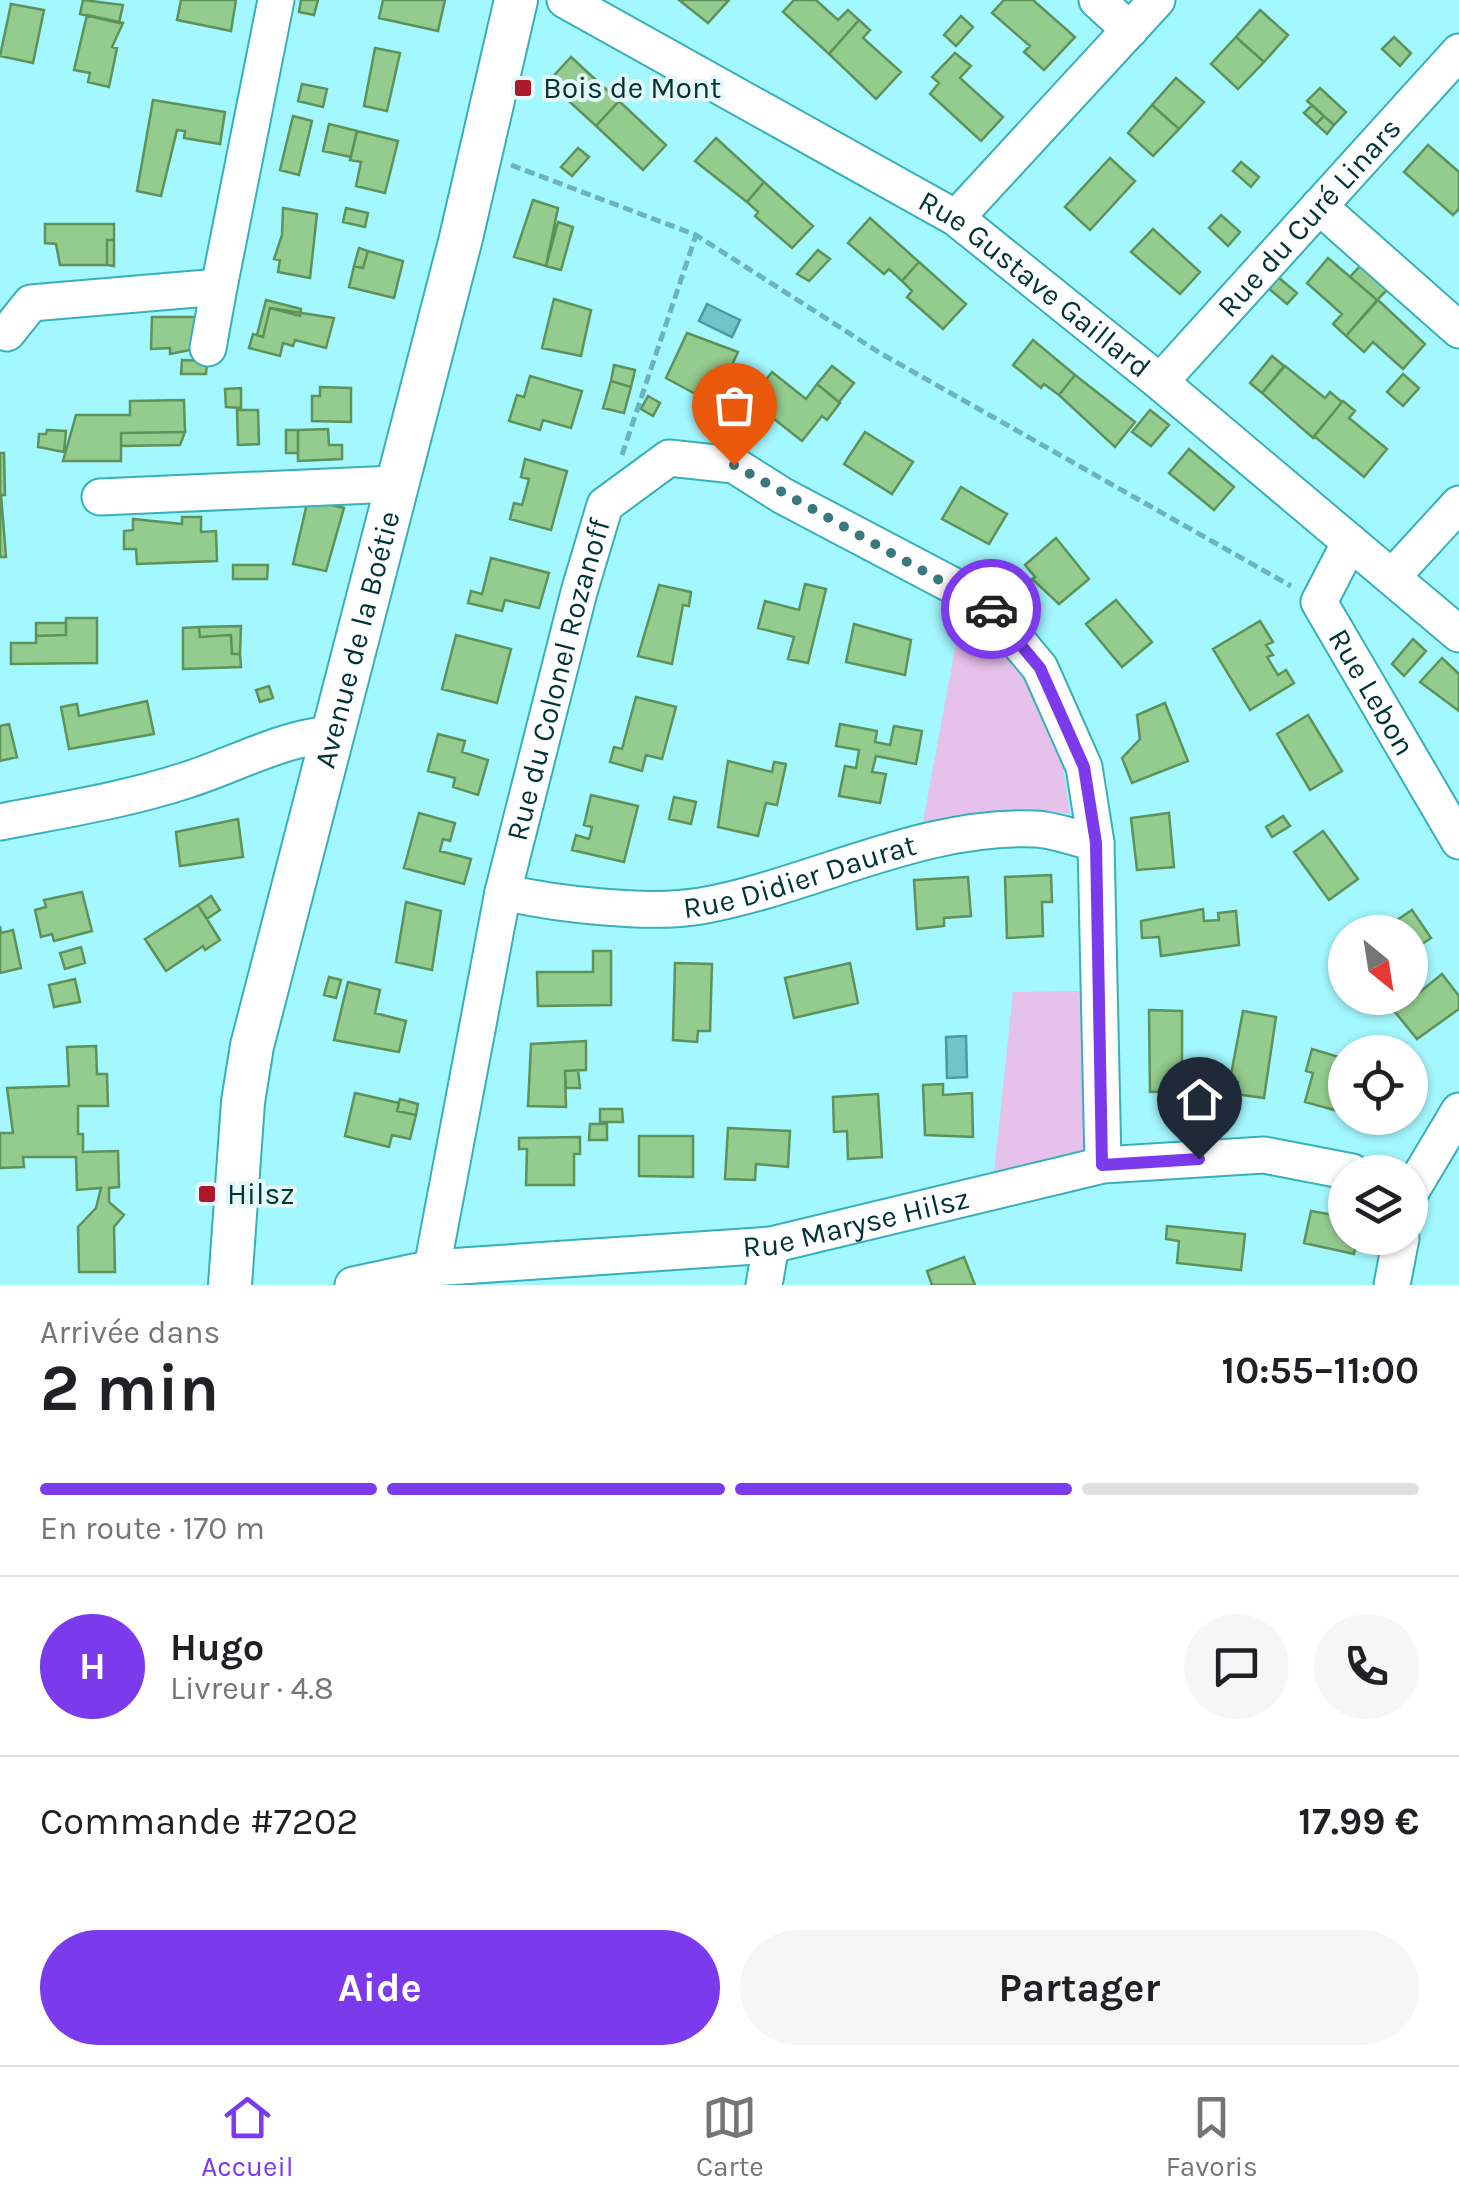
<!DOCTYPE html>
<html lang="fr">
<head>
<meta charset="utf-8">
<style>
  body { margin:0; font-family:Karla,sans-serif; background:#f6f6f6; color:#202124; height:100vh; display:flex; flex-direction:column; font-size:38px; white-space:nowrap }
  * { box-sizing:border-box; margin:0 }
  p { font-size:32px; color:#757577 }
  .icon { flex:none; width:55px; height:55px; fill:none; stroke:currentColor; stroke-width:2; stroke-linecap:round; stroke-linejoin:round }
  .map { position:relative; height:1285px; overflow:hidden }
  .side { display:flex; flex-direction:column; background:#fff; flex:1 }
  .side>* { flex:none }
  .needle { width:65px; rotate:150deg }
  .fabs { position:absolute; left:1328px; top:915px; display:grid; gap:20px }
  .fabs a { display:grid; place-items:center; width:100px; height:100px; border-radius:50%; background:#fff; box-shadow:0 2px 8px #0004; font-size:50px }
  .pin { position:absolute; display:grid; place-items:center; width:85px; height:85px; color:#fff; margin:-102px -42px; border-radius:50% 50% 50% 0; rotate:-45deg; box-shadow:0 0 10px #0007 }
  .pin .icon { rotate:45deg }
  .courier { position:absolute; display:grid; place-items:center; width:100px; height:100px; margin:-50px; border:8px solid #7c3aed; border-radius:50%; background:#fff; color:#222; box-shadow:0 2px 12px #0007 }
  .headline em { font-style:normal; font-weight:700 }
  .headline div { display:flex; flex-direction:column-reverse }
  .headline { display:flex; align-items:center; justify-content:space-between; height:170px; padding:0 40px }
  h1 { font-size:65px; font-weight:700; line-height:75px }
  .bar { display:grid; grid-template-columns:repeat(4,1fr); gap:15px 10px; align-content:center; height:120px; padding:0 40px }
  .bar i { height:12px; border-radius:8px; background:#e0e0e0 }
  .bar .active { background:#7c3aed }
  .bar p { grid-column:span 4 }
  .line { display:flex; align-items:center; gap:25px; padding:0 40px; border-top:2px solid #e0e0e0 }
  .line div { flex:1 }
  .round { display:grid; place-items:center; flex:none; width:105px; height:105px; border-radius:52px; background:#f6f6f6 }
  .primary-button { display:flex; gap:20px; margin-top:auto; padding:20px 40px }
  .primary-button a { flex:1; height:115px; border-radius:60px; background:#7c3aed; color:#fff; font-size:40px; font-weight:700; line-height:115px; text-align:center }
  .primary-button a+a { background:#f6f6f6; color:#202124 }
  .tab-bar { display:flex; justify-content:space-around; align-items:center; height:140px; border-top:2px solid #e0e0e0; background:#fff; font-size:28px; color:#757577 }
  .tab-bar a { display:grid; justify-items:center; gap:5px }
  .tab-bar .active { color:#7c3aed }
  .map>svg:first-child { display:block }
</style>
</head>
<body>
<div class="map">
<svg width="1459" height="1285" viewBox="0 0 1459 1285">
  <rect width="100%" height="100%" fill="#a3f7fe"/>
  <path fill="#e6c1eb" d="M964 600 1016 665 1060 748 1070 814 1035 809 923 822Z
    M1083 991 1088 1152 994 1173 1013 992Z"/>
  <path fill="#70c4ca" stroke="#4e989e" stroke-width="2.5" d="M707 304 740 320 732 337 699 321Z
    M966 1036 967 1077 947 1078 946 1037Z"/>
  <path fill="#94cb8e" stroke="#5d9258" stroke-width="2.5" d="M83 0 123 5 119 23 80 14Z
    M181 0H236L231 31 177 20Z
    M301 0H318L314 15 299 12Z
    M383 0H445L438 31 379 18Z
    M679 0H729L708 23Z
    M794 0H816L838 20 848 10 859 20 829 54 783 12Z
    M1004 0H1033L1075 37 1044 70 1024 52 1030 46 992 13Z
    M11 4 44 10 33 63 0 56Z
    M1260 10 1288 35 1264 62 1236 37Z
    M87 15 123 23 112 47 117 48 109 87 88 82 90 73 74 70Z
    M961 16 973 27 956 46 944 35Z
    M859 20 870 30 863 38 901 72 876 99 829 54Z
    M1236 37 1264 62 1238 89 1211 64Z
    M1394 37 1411 53 1400 66 1382 49Z
    M375 48 400 53 387 111 364 106Z
    M955 53 971 66 960 78 1003 117 981 141 930 94 939 83 932 77Z
    M571 57 619 101 596 126 548 82Z
    M1176 78 1204 102 1179 129 1152 105Z
    M302 84 327 89 323 107 298 101Z
    M1320 88 1346 112 1334 125 1307 101Z
    M153 100 225 112 220 144 184 138 185 131 177 130 161 196 137 191Z
    M619 101 666 145 643 170 596 126Z
    M1152 105 1179 129 1153 156 1128 133Z
    M1312 105 1324 116 1316 124 1304 113Z
    M293 116 312 121 299 175 280 170Z
    M1324 116 1334 125 1327 134 1316 124Z
    M329 124 357 131 351 157 323 151Z
    M357 131 398 141 385 193 356 186 361 162 350 160Z
    M716 138 764 182 747 202 695 161Z
    M1428 145 1459 172V209L1453 215 1404 172Z
    M578 148 589 157 572 176 561 167Z
    M1110 158 1135 181 1090 230 1065 207Z
    M1241 162 1259 177 1251 187 1233 171Z
    M764 182 813 226 792 248 755 216 758 212 747 202Z
    M533 200 558 208 546 266 514 257Z
    M283 208 317 214 310 278 278 272 280 260 274 259 282 235Z
    M346 208 368 213 365 227 343 222Z
    M1221 215 1240 232 1228 246 1209 228Z
    M870 218 919 262 902 281 889 269 884 274 848 243Z
    M558 222 573 227 561 270 546 266Z
    M45 224H114V240H107V265H60L56 244 45 243Z
    M1153 229 1200 272 1180 294 1131 252Z
    M107 240H114V266L107 265Z
    M359 248 368 251 363 268 354 266Z
    M818 250 830 259 809 281 797 274Z
    M368 251 403 261 394 298 349 287 354 266 363 268Z
    M1328 258 1377 300 1346 336 1333 324 1342 314 1307 283Z
    M919 262 966 304 943 329 907 297 912 291 902 281Z
    M1360 266 1387 290 1377 300 1350 277Z
    M1278 277 1297 293 1287 304 1268 288Z
    M554 299 591 310 581 356 542 348Z
    M266 300 301 309 300 316 270 308 263 337 257 335Z
    M1378 300 1425 344 1403 369 1373 342 1364 352 1346 336Z
    M270 308 334 318 326 348 295 340 293 346 283 343 280 356 249 348 253 334 263 337Z
    M152 317H203L200 348 170 354V348L151 349Z
    M687 333 738 352 714 404 666 378Z
    M1033 340 1075 375 1059 395 1044 384 1041 388 1013 365Z
    M1272 356 1284 366 1262 393 1250 383Z
    M182 360 207 361 206 374H181Z
    M614 365 635 370 631 387 611 381Z
    M832 366 854 383 839 402 817 384Z
    M1285 366 1325 398 1330 392 1342 402 1313 438 1262 393Z
    M772 372 806 399 817 384 840 403 827 420 822 416 802 441 750 400Z
    M1403 374 1419 388 1403 406 1387 392Z
    M1075 375 1135 422 1115 447 1059 395Z
    M530 376 582 391 571 428 543 420 540 430 509 421 517 395 524 397Z
    M611 381 631 387 624 413 603 408Z
    M320 387 351 388V422L312 421V396H320Z
    M241 388V408L226 407 225 389Z
    M648 396 660 403 653 416 641 409Z
    M184 400 185 432 121 433V461H63L76 415H130V401Z
    M1343 401 1355 411 1349 418 1387 449 1364 477 1314 436Z
    M237 410H258L259 444 238 445Z
    M1150 410 1169 425 1151 446 1132 432Z
    M328 429 329 445H342V459L298 461V430Z
    M47 430 66 431 64 452 38 447 39 434H46Z
    M286 430H298V453H286Z
    M185 432 180 445 121 446V433Z
    M865 432 913 462 892 494 844 464Z
    M1189 449 1234 487 1214 510 1169 473Z
    M0 453H4L5 495H1L6 557H0Z
    M525 459 567 471 551 530 510 519 514 503 522 505 529 479 521 477Z
    M961 487 1007 514 989 544 942 519Z
    M308 499 344 508 326 571 293 564Z
    M182 517H201V532L216 531 217 561 137 564 136 549H124V531L133 530V519L182 524Z
    M1056 538 1089 579 1059 604 1032 579 1035 577 1025 565Z
    M491 558 549 573 539 608 505 600 502 611 468 603 471 591 482 594Z
    M233 565H268L267 579H233Z
    M805 584 826 589 808 663 788 659 794 637 758 628 765 601 799 610Z
    M659 585 691 592 689 606 683 605 672 664 638 656Z
    M1116 600 1152 642 1122 667 1086 624Z
    M66 618H97V663L11 664V643H36V636L66 635Z
    M1260 621 1273 642 1266 645 1273 655 1267 657 1278 675 1286 670 1294 683 1250 710 1213 649Z
    M36 623H66V635L36 636Z
    M854 624 911 640 905 675 846 662Z
    M241 626 240 654H232L231 635 200 637 199 627Z
    M199 627 200 637 231 635 232 654H240L241 667 183 669V628Z
    M456 635 511 649 497 703 442 689Z
    M1413 639 1426 651 1404 676 1392 664Z
    M1442 658 1459 674V711L1420 682Z
    M269 686 273 698 260 702 256 690Z
    M636 697 676 707 662 759 646 755 642 771 610 762 614 747 622 749Z
    M147 701 154 734 69 749 61 707 77 704 79 716Z
    M1165 703 1188 761 1132 783 1122 758 1140 739 1137 715Z
    M1308 715 1342 771 1310 790 1277 734Z
    M9 724 17 757 0 761V726Z
    M840 724 877 731 875 742 890 745 894 726 922 731 916 764 876 756 872 772 886 774 880 803 839 796 845 766 856 768 859 750 836 746Z
    M438 734 465 741 462 752 488 760 478 795 453 787 455 778 428 771Z
    M728 761 772 772 774 762 786 764 777 805 766 803 758 836 718 827Z
    M591 795 638 806 624 862 572 850 576 835 589 839 592 827 584 825Z
    M674 797 696 802 691 824 669 819Z
    M419 813 455 823 450 841 443 839 440 851 471 859 464 884 404 868Z
    M1169 813 1174 867 1137 870 1131 818Z
    M1283 816 1290 826 1272 837 1266 827Z
    M238 819 243 857 180 866 176 832Z
    M1323 831 1358 879 1329 900 1294 852Z
    M1051 875 1052 902H1042L1043 936 1007 938 1005 877Z
    M968 877 971 916 944 918V926L917 929 914 880Z
    M82 892 92 931 54 941 52 934 41 937 35 910 46 907 44 900Z
    M211 896 220 910 207 919 198 905Z
    M406 902 441 911 432 970 396 962Z
    M198 905 220 940 205 950 203 946 166 971 145 939Z
    M1203 909 1204 921 1219 920 1218 913 1236 911 1239 945 1161 956 1159 937 1142 938 1141 921Z
    M1412 910 1431 938 1410 952V932H1379Z
    M0 926 1 933 13 930 21 968 0 973Z
    M81 947 85 963 65 969 60 953Z
    M593 951H611V1005L538 1006 537 972H593Z
    M675 963 712 964 710 1031H698L697 1042 673 1040Z
    M850 963 858 1003 794 1018 785 978Z
    M1442 974 1459 996V1009L1417 1039 1395 1012Z
    M329 977 341 980 336 998 324 995Z
    M75 979 80 1002 54 1007 49 985Z
    M348 982 380 990 375 1013 406 1021 399 1052 334 1040Z
    M1149 1010 1182 1011V1070H1186L1187 1091 1150 1092Z
    M1243 1011 1276 1017 1264 1098 1235 1094 1238 1082 1230 1080Z
    M586 1041V1070L565 1071 566 1107 528 1106 531 1044Z
    M96 1046 97 1074H107L108 1106H78V1134H83V1152L118 1151 119 1187 109 1188V1202L124 1215 114 1227 115 1272H79L78 1227 96 1208 101 1188 77 1190 76 1157H23L24 1167 0 1168V1133H13L7 1088 69 1086 67 1047Z
    M1312 1049 1345 1059V1113L1305 1102 1313 1073 1306 1071Z
    M578 1070 580 1088H566L565 1071Z
    M943 1084V1095L972 1093 973 1137 925 1135 923 1085Z
    M355 1093 399 1103 397 1111 416 1115 410 1139 392 1135 389 1147 345 1136Z
    M878 1094 882 1157 848 1159 847 1131 834 1132 833 1097Z
    M400 1099 418 1104 416 1115 397 1111Z
    M600 1109H622L623 1122H600Z
    M590 1124H607V1140H589Z
    M728 1128 790 1131 788 1167 756 1164 755 1180 725 1179Z
    M639 1136H693V1177L639 1176Z
    M580 1137V1154H574V1185H526L527 1149H519V1138Z
    M1311 1211 1345 1217V1238H1357L1354 1254 1304 1243Z
    M1167 1226 1245 1234 1241 1270 1177 1263 1179 1241 1166 1239Z
    M964 1257 975 1285H932L927 1271Z"/>
  <g fill="none" stroke-linecap="round" stroke-linejoin="round">
    <defs>
      <g id="minor">
        <path id="s1" d="M565 0 956 218 1160 382 1459 634"/>
        <path d="M1097 0 1130 30"/>
        <path d="M1319 206 1459 330"/>
        <path d="M956 218 1157 0"/>
        <path d="M7 333 31 303 219 287 276 0"/>
        <path d="M208 348 219 287"/>
        <path id="s2" d="M1160 382 1459 52"/>
        <path d="M100 497 395 484"/>
        <path id="s3" d="M1350 542 1319 602 1459 841"/>
        <path d="M1392 577 1459 504"/>
        <path d="M0 822C62 810 126 800 187 780 237 764 279 739 332 734"/>
        <path id="s4" d="M503 892C554 904 649 915 701 906 812 886 921 824 1036 829 1056 830 1077 839 1096 843"/>
        <path d="M1410 1193 1459 1111"/>
        <path id="s5" d="M432 1268 503 892 579 592 605 505 669 458 734 465 783 496 986 603 1040 668 1084 767 1096 843 1103 1165"/>
        <path id="s6" d="M353 1285 432 1268 771 1245 1103 1165 1264 1155 1352 1172"/>
        <path d="M764 1285 771 1245"/>
        <path d="M1392 1285 1401 1238"/>
      </g>
      <g id="major">
        <path id="s7" d="M230 1285 243 1102 252 1046 461 238 516 0"/>
      </g>
    </defs>
    <use href="#minor" stroke="#39afb7" stroke-width="39"/>
    <use href="#major" stroke="#39afb7" stroke-width="46"/>
    <path stroke="#6bb4ba" stroke-width="5" stroke-dasharray="10 5" stroke-linecap="butt" d="M511 165 696 235 880 353 1291 586
      M622 455 696 235"/>
    <use href="#minor" stroke="#fff" stroke-width="35"/>
    <use href="#major" stroke="#fff" stroke-width="42"/>
  </g>
  <g fill="none" stroke-linecap="round" stroke-linejoin="round">
    <path stroke="#39787c" stroke-width="10" stroke-dasharray="0 18" d="M734 465 991 609"/>
    <path stroke="#7c3aed" stroke-width="12" d="M991 609 1040 668 1084 767 1096 843 1102 1165 1199 1159"/>
  </g>
  <g fill="#ad192b" stroke="#e4f8f9" stroke-width="4">
    <rect x="513" y="78" width="20" height="20" rx="5"/>
    <rect x="197" y="1184" width="20" height="20" rx="5"/>
  </g>
  <g text-anchor="middle" stroke-width="8" stroke-linejoin="round" paint-order="stroke">
    <g font-size="30" fill="#003336" stroke="#e4f8f9" text-anchor="start">
      <text x="543" y="98">Bois de Mont</text>
      <text x="227" y="1204">Hilsz</text>
    </g>
    <g font-size="30" fill="#003336" stroke="#e4f8f9">
      <text dy="10" stroke="none"><textPath href="#s2" startOffset="222">Rue du Curé Linars</textPath></text>
      <text dy="10" stroke="none"><textPath href="#s1" startOffset="550">Rue Gustave Gaillard</textPath></text>
      <text dy="10" stroke="none"><textPath href="#s7" startOffset="660">Avenue de la Boétie</textPath></text>
      <text dy="10" stroke="none"><textPath href="#s5" startOffset="602">Rue du Colonel Rozanoff</textPath></text>
      <text dy="10" stroke="none"><textPath href="#s3" startOffset="172">Rue Lebon</textPath></text>
      <text dy="10" stroke="none"><textPath href="#s4" startOffset="302">Rue Didier Daurat</textPath></text>
      <text dy="10" stroke="none"><textPath href="#s6" startOffset="508">Rue Maryse Hilsz</textPath></text>
    </g>
  </g>
</svg>
<div class="fabs">
<a><svg class="needle" viewBox="-14 -14 28 28"><path d="M0-13l5 13h-10z" fill="#e53935"/><path d="M0 13l5-13h-10z" fill="#757577"/></svg></a>
<a><svg class="icon" aria-label="locate" viewBox="0 0 24 24"><circle cx="12" cy="12" r="6"/><path d="M12 2v4M12 18v4M2 12h4M18 12h4"/></svg></a>
<a><svg class="icon" aria-label="layers" viewBox="0 0 24 24"><path d="M12 4l9 5-9 5-9-5zM3 14l9 5 9-5"/></svg></a>
</div>
<div class="pin" style="left:734px;top:465px;background:#ea580c"><svg class="icon" aria-label="bag" viewBox="0 0 24 24"><path d="M5 8h14l-1 12H6zM9 8a3 3 0 0 1 6 0"/></svg></div>
<div class="pin" style="left:1199px;top:1159px;background:#1f2937"><svg class="icon" aria-label="home" viewBox="0 0 24 24"><path d="M3 11l9-7 9 7M6 9v11h12V9"/></svg></div>
<div class="courier" style="left:991px;top:609px"><svg class="icon" aria-label="car" viewBox="0 0 24 24"><path d="M5 17H2v-5l4-1 3-4h7l3 4 3 1v5h-3M9 17h6M6 11h13"/><circle cx="7" cy="17" r="2"/><circle cx="17" cy="17" r="2"/></svg></div>
</div>
<section class="side">
<div class="headline"><div><h1>2 min</h1><p>Arrivée dans</p></div><em>10:55–11:00</em></div>
<div class="bar"><i class="active"></i><i class="active"></i><i class="active"></i><i></i><p>En route · 170 m</p></div>
<div class="line" style="height:180px"><b class="round" style="background:#7c3aed;color:#fff">H</b><div><b>Hugo</b><p>Livreur · 4.8</p></div><a class="round"><svg class="icon" aria-label="chat" viewBox="0 0 24 24"><path d="M4 5h16v11H9l-5 4z"/></svg></a><a class="round"><svg class="icon" aria-label="phone" viewBox="0 0 24 24"><path d="M5 4h4l2 5-3 2q2 4 5 5l2-3 5 2v4C11 20 4 13 5 4z"/></svg></a></div>
<div class="line" style="height:130px"><div>Commande #7202</div><b>17.99 €</b></div>
<div class="primary-button"><a>Aide</a><a>Partager</a></div>
</section>
<nav class="tab-bar">
<a class="active"><svg class="icon" aria-label="home" viewBox="0 0 24 24"><path d="M3 11l9-7 9 7M6 9v11h12V9"/></svg>Accueil</a>
<a><svg class="icon" aria-label="map" viewBox="0 0 24 24"><path d="M3 6l6-2 6 2 6-2v14l-6 2-6-2-6 2zM9 4v14M15 6v14"/></svg>Carte</a>
<a><svg class="icon" aria-label="saved" viewBox="0 0 24 24"><path d="M7 4h10v16l-5-4-5 4z"/></svg>Favoris</a>
</nav>
</body>
</html>
